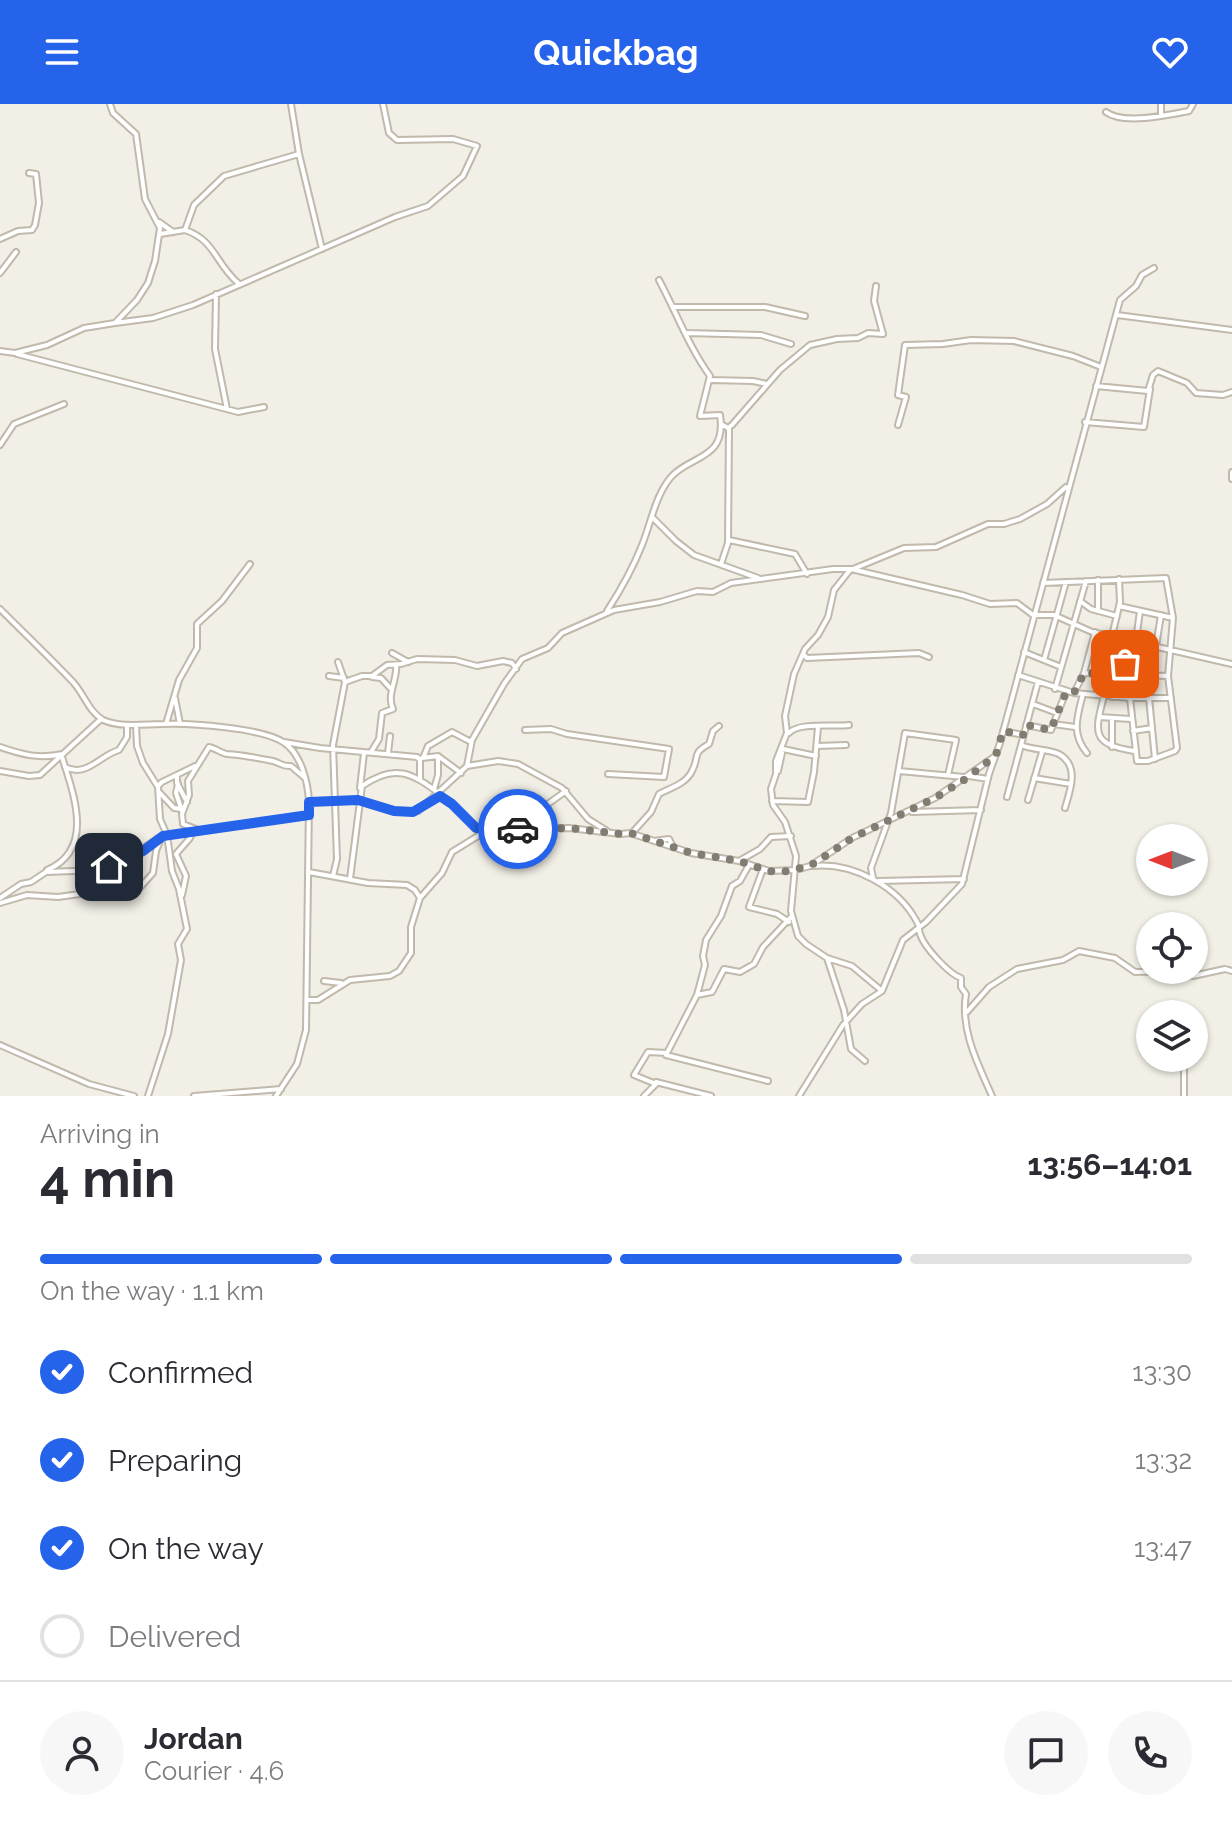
<!DOCTYPE html>
<html lang="en">
<head>
<meta charset="utf-8">
<style>
  body { margin:0; font-family:Raleway,sans-serif; background:#f7f7f7; color:#2b2b33; height:100vh; display:flex; flex-direction:column; font-size:30px; white-space:nowrap }
  * { box-sizing:border-box; margin:0 }
  p { font-size:26px; color:#7c7c81 }
  .icon { flex:none; width:44px; height:44px; fill:none; stroke:currentColor; stroke-width:2; stroke-linecap:round; stroke-linejoin:round }
  .map { position:relative; height:992px; overflow:hidden }
  .side { display:flex; flex-direction:column; background:#fff; flex:1 }
  .side>* { flex:none }
  .needle { width:52px; rotate:270deg }
  .tools { position:absolute; left:1136px; top:720px; display:grid; gap:16px }
  .tools a { display:grid; place-items:center; width:72px; height:72px; border-radius:50%; background:#fff; box-shadow:0 2px 6px #0004; font-size:40px }
  .pin { position:absolute; display:grid; place-items:center; width:68px; height:68px; color:#fff; margin:-34px; border-radius:16px; box-shadow:0 4px 12px #0006 }
  .courier { position:absolute; display:grid; place-items:center; width:80px; height:80px; margin:-40px; border:6px solid #2563eb; border-radius:50%; background:#fff; color:#222; box-shadow:0 2px 10px #0007 }
  .headline em { font-style:normal; font-weight:700 }
  .headline div { display:flex; flex-direction:column-reverse }
  .headline { display:flex; align-items:center; justify-content:space-between; height:136px; padding:0 40px }
  h1 { font-size:52px; font-weight:700; line-height:60px }
  .bar { display:grid; grid-template-columns:repeat(4,1fr); gap:12px 8px; align-content:center; height:96px; padding:0 40px }
  .bar i { height:10px; border-radius:6px; background:#e1e1e2 }
  .bar .on { background:#2563eb }
  .bar p { grid-column:span 4 }
  .line { display:flex; align-items:center; gap:20px; padding:0 40px; border-top:2px solid #e1e1e2 }
  .line div { flex:1 }
  .round { display:grid; place-items:center; flex:none; width:84px; height:84px; border-radius:42px; background:#f7f7f7 }
  ol { padding:0 40px; list-style:none }
  li { display:flex; align-items:center; gap:24px; height:88px }
  li p { margin-inline-start:auto }
  li .icon { padding:8px; border-radius:50%; background:#2563eb; color:#fff; stroke-width:4 }
  li:last-child { color:#7c7c81 }
  li i { width:44px; height:44px; border:4px solid #e1e1e2; border-radius:50% }
  header { display:flex; justify-content:space-between; align-items:center; height:104px; padding:0 40px; background:#2563eb; color:#fff; font-size:36px; font-weight:700 }
  .map>svg:first-child { display:block }
</style>
</head>
<body>
<header><svg class="icon" aria-label="menu" viewBox="0 0 24 24"><path d="M4 6h16M4 12h16M4 18h16"/></svg>Quickbag<svg class="icon" aria-label="heart" viewBox="0 0 24 24"><path d="M12 20l-8-8c-3-5 5-10 8-4 3-6 11-1 8 4z"/></svg></header>
<div class="map">
<svg width="1232" height="992" viewBox="0 0 1232 992">
  <rect width="100%" height="100%" fill="#f2efe6"/>
  <g fill="none" stroke-linecap="round" stroke-linejoin="round">
    <defs>
      <path id="minor" d="M291 0 299 50 322 145
        M1161 0V12
        M1106 8C1123 21 1169 11 1189 7L1193 0
        M159 118 173 128
        M185 126C215 136 215 159 238 179
        M160 130 185 126 194 101 224 72 299 50
        M0 135 18 127 32 126 35 121 39 99 36 70 29 69
        M0 169 16 148
        M216 190 215 245 227 305
        M674 203H765L805 212
        M1117 211 1232 226
        M115 219 153 214 193 201 395 113 428 102 463 72 477 42 453 35 397 36 389 29 383 0
        M687 229 761 231 791 240
        M0 247 15 249 47 241 84 224 115 219 137 196 148 179 155 157 160 124 145 95 136 30 113 9 110 0
        M17 250 238 308 264 303
        M711 276 753 277 767 280
        M1096 282 1148 287 1153 271 1158 267 1187 279 1196 289 1223 291 1232 288
        M1085 318 1144 323 1150 285
        M721 320 728 324 732 321 780 266 810 241 837 235 858 234 868 229 883 230 874 197 876 182
        M898 321 906 293 898 291 905 241 943 240 971 236 1014 237 1073 252 1101 263
        M0 341 14 320 64 300
        M1232 368V375
        M652 413 676 437 694 451 758 474
        M729 436 795 450 807 470
        M721 460 728 439 729 324
        M853 465 904 444 936 443 988 420H1004L1020 415 1047 400 1066 383
        M850 466 834 486 828 513 818 531 805 545 794 570 785 612 787 629 776 657V670L771 685 773 701 785 718 796 752 791 807 798 832 806 840 827 854 852 862 882 887
        M1043 479 1166 474 1173 514 1168 572 1177 644 1175 647 1148 657H1137L1130 594
        M1080 497 1091 505 1117 512
        M1119 502 1173 514
        M0 505C24 529 49 553 73 578 84 590 89 608 103 616 121 624 145 620 164 620 190 619 262 624 283 638 301 649 308 678 309 698L306 926 297 960 276 992
        M607 507C620 487 633 464 642 441 651 419 655 392 671 373 690 351 727 356 720 311L700 312 710 272C689 243 676 208 659 176
        M1098 507V476
        M1112 532 1120 498 1119 475
        M1136 536 1140 507
        M1156 542 1161 511
        M1110 547 1126 551
        M1024 548 1061 563
        M392 549 408 558
        M803 550 807 554 919 549 929 553
        M1044 556 1066 478
        M1084 569 1168 572
        M1104 569 1114 533
        M1125 570 1129 535
        M1018 571 1074 589 1130 594H1171
        M1146 571 1148 540
        M329 572 344 574
        M372 573 381 574 392 586
        M345 578 362 572H372L387 561 401 560 417 555 455 556 477 562 503 557 512 559 516 565
        M1055 585 1086 477
        M1074 589 1084 569 1095 528
        M1083 590C1077 613 1071 630 1087 649
        M1104 592C1094 630 1092 640 1134 647
        M1112 593 1114 570
        M175 594 180 620
        M1149 594 1155 655
        M1033 600 1057 609
        M1099 613 1131 615
        M1112 614V643
        M166 620 179 576 197 544V520L222 497 250 460
        M1053 620 1075 623
        M136 621 137 642 143 659 158 683 160 715 167 731 172 767 179 785 187 825 178 840 181 856 168 930 148 992
        M1026 621 1051 626 1066 588
        M525 626 551 625 567 630 669 645 664 673 608 670
        M1003 627 1023 631
        M1133 627 1152 624
        M789 629C798 618 835 623 849 621
        M284 638 320 644 417 653 420 656V674
        M1021 641C1032 646 1048 645 1059 650 1080 662 1070 687 1065 704
        M817 642 846 641
        M0 643C23 651 39 655 63 650
        M783 645 816 652
        M371 648 379 635 382 609 393 605C386 591 398 575 396 561
        M388 649 390 632
        M422 654 438 652 461 669
        M423 654 428 642 452 628 471 638
        M467 662 498 657 518 660 562 684 588 715 607 727
        M65 663C87 674 100 651 119 646L127 633V621
        M0 667 29 672 40 671 101 615
        M778 667 782 649
        M899 667 964 673
        M177 672V679L187 698
        M969 672 988 675
        M1034 674 1071 680
        M178 680 176 689 182 707
        M158 682 162 678 195 662
        M360 684 364 649
        M434 685 438 671V652
        M159 688 174 704 181 705
        M437 692C456 697 464 718 480 725L569 724 621 730 630 729 691 749 739 757 769 767 796 766 810 762 852 734 935 694 994 653
        M1007 693 1038 578
        M1028 696 1042 648
        M772 697 808 698 814 668 818 623
        M309 698 358 696 394 707H418L467 662 472 636 504 580 522 555 548 544 562 529 614 506 660 498 697 487 713 488 731 479 833 465H851L962 491 990 500 1017 499 1033 511H1054L1092 528 1232 560
        M912 708 981 706
        M196 725 183 720 182 710 189 691 188 677 209 643C215 644 221 649 227 650 243 651 258 654 273 657 281 659 282 663 291 662L305 674
        M544 725 545 702 566 687
        M632 729 651 708 659 690C670 684 686 680 692 667 700 652 691 650 709 640L713 627 719 622
        M654 737 669 735 673 743
        M739 757 760 745 771 733 791 732
        M813 762C852 758 898 782 917 818 922 828 917 820 920 830 924 843 949 870 961 874V883L966 890C960 926 978 960 992 992
        M763 765 749 803 777 810 789 818
        M47 766C95 746 74 691 62 653
        M333 772 337 755 333 641 345 578 338 558
        M873 774 871 764 891 709 905 629 956 636 948 671
        M350 775 362 682C395 659 412 669 440 690
        M879 777 964 775
        M182 791 186 772 176 750 190 734 193 727
        M0 794 21 780 31 778 46 768 101 766C122 759 140 747 158 734
        M420 794 442 769 452 748 486 727
        M0 799 27 791 58 793 87 789 118 792 136 788 153 769 156 747 162 732 309 711
        M827 854 844 906 851 945 865 957
        M324 877 341 879
        M697 891 705 861 703 852 706 836 721 812 732 782 740 777 749 761
        M307 896H318L350 876 390 872 399 867 411 849V823L420 794 415 786 407 781 368 779 309 768
        M967 908 989 883 1017 865 1063 856 1079 847 1115 854 1135 868 1174 867 1193 872 1225 865 1232 867
        M0 941 89 980 134 992
        M666 951 768 977
        M1184 963V992
        M656 978 711 992
        M194 992 281 985
        M644 992 656 980 634 971 648 948 667 949 697 891 712 888 724 865 740 868 754 860 763 843 791 813
        M799 992 843 921 862 900 882 887 903 836 926 818 962 780 989 670 1000 639 1120 196 1136 182 1142 171 1154 164"/>
    </defs>
    <use href="#minor" stroke="#c0b9ac" stroke-width="8"/>
    <use href="#minor" stroke="#fff" stroke-width="4"/>
  </g>
  <g fill="none" stroke-linecap="round" stroke-linejoin="round">
    <path stroke="#827d73" stroke-width="8" stroke-dasharray="0 14.4" d="M518 725 569 724 621 730 630 729 691 749 739 757 769 767 782 768 801 764 810 762 852 734 935 694 967 674 996 651 1003 627 1023 631 1026 621 1051 626 1066 588 1074 589 1084 569 1125 570V560"/>
    <path stroke="#2563eb" stroke-width="10" d="M109 763 143 747 163 732 309 711V698L358 696 394 707 413 708 440 692 452 700 476 724 518 725"/>
  </g>
</svg>
<div class="tools">
<a><svg class="needle" viewBox="-14 -14 28 28"><path d="M0-13l5 13h-10z" fill="#e53935"/><path d="M0 13l5-13h-10z" fill="#7c7c81"/></svg></a>
<a><svg class="icon" aria-label="locate" viewBox="0 0 24 24"><circle cx="12" cy="12" r="6"/><path d="M12 2v4M12 18v4M2 12h4M18 12h4"/></svg></a>
<a><svg class="icon" aria-label="layers" viewBox="0 0 24 24"><path d="M12 4l9 5-9 5-9-5zM3 14l9 5 9-5"/></svg></a>
</div>
<div class="pin" style="left:1125px;top:560px;background:#ea580c"><svg class="icon" aria-label="bag" viewBox="0 0 24 24"><path d="M5 8h14l-1 12H6zM9 8a3 3 0 0 1 6 0"/></svg></div>
<div class="pin" style="left:109px;top:763px;background:#1f2937"><svg class="icon" aria-label="home" viewBox="0 0 24 24"><path d="M3 11l9-7 9 7M6 9v11h12V9"/></svg></div>
<div class="courier" style="left:518px;top:725px"><svg class="icon" aria-label="car" viewBox="0 0 24 24"><path d="M5 17H2v-5l4-1 3-4h7l3 4 3 1v5h-3M9 17h6M6 11h13"/><circle cx="7" cy="17" r="2"/><circle cx="17" cy="17" r="2"/></svg></div>
</div>
<section class="side">
<div class="headline"><div><h1>4 min</h1><p>Arriving in</p></div><em>13:56–14:01</em></div>
<div class="bar"><i class="on"></i><i class="on"></i><i class="on"></i><i></i><p>On the way · 1.1 km</p></div>
<ol>
<li><svg class="icon" aria-label="check" viewBox="0 0 24 24"><path d="M5 12l5 5 9-10"/></svg>Confirmed<p>13:30</p></li>
<li><svg class="icon" aria-label="check" viewBox="0 0 24 24"><path d="M5 12l5 5 9-10"/></svg>Preparing<p>13:32</p></li>
<li><svg class="icon" aria-label="check" viewBox="0 0 24 24"><path d="M5 12l5 5 9-10"/></svg>On the way<p>13:47</p></li>
<li><i></i>Delivered</li>
</ol>
<div class="line" style="height:144px"><a class="round"><svg class="icon" aria-label="person" viewBox="0 0 24 24"><circle cx="12" cy="8" r="4"/><path d="M4 21q1-7 8-7t8 7"/></svg></a><div><b>Jordan</b><p>Courier · 4.6</p></div><a class="round"><svg class="icon" aria-label="chat" viewBox="0 0 24 24"><path d="M4 5h16v11H9l-5 4z"/></svg></a><a class="round"><svg class="icon" aria-label="phone" viewBox="0 0 24 24"><path d="M5 4h4l2 5-3 2q2 4 5 5l2-3 5 2v4C11 20 4 13 5 4z"/></svg></a></div>
</section>
</body>
</html>
